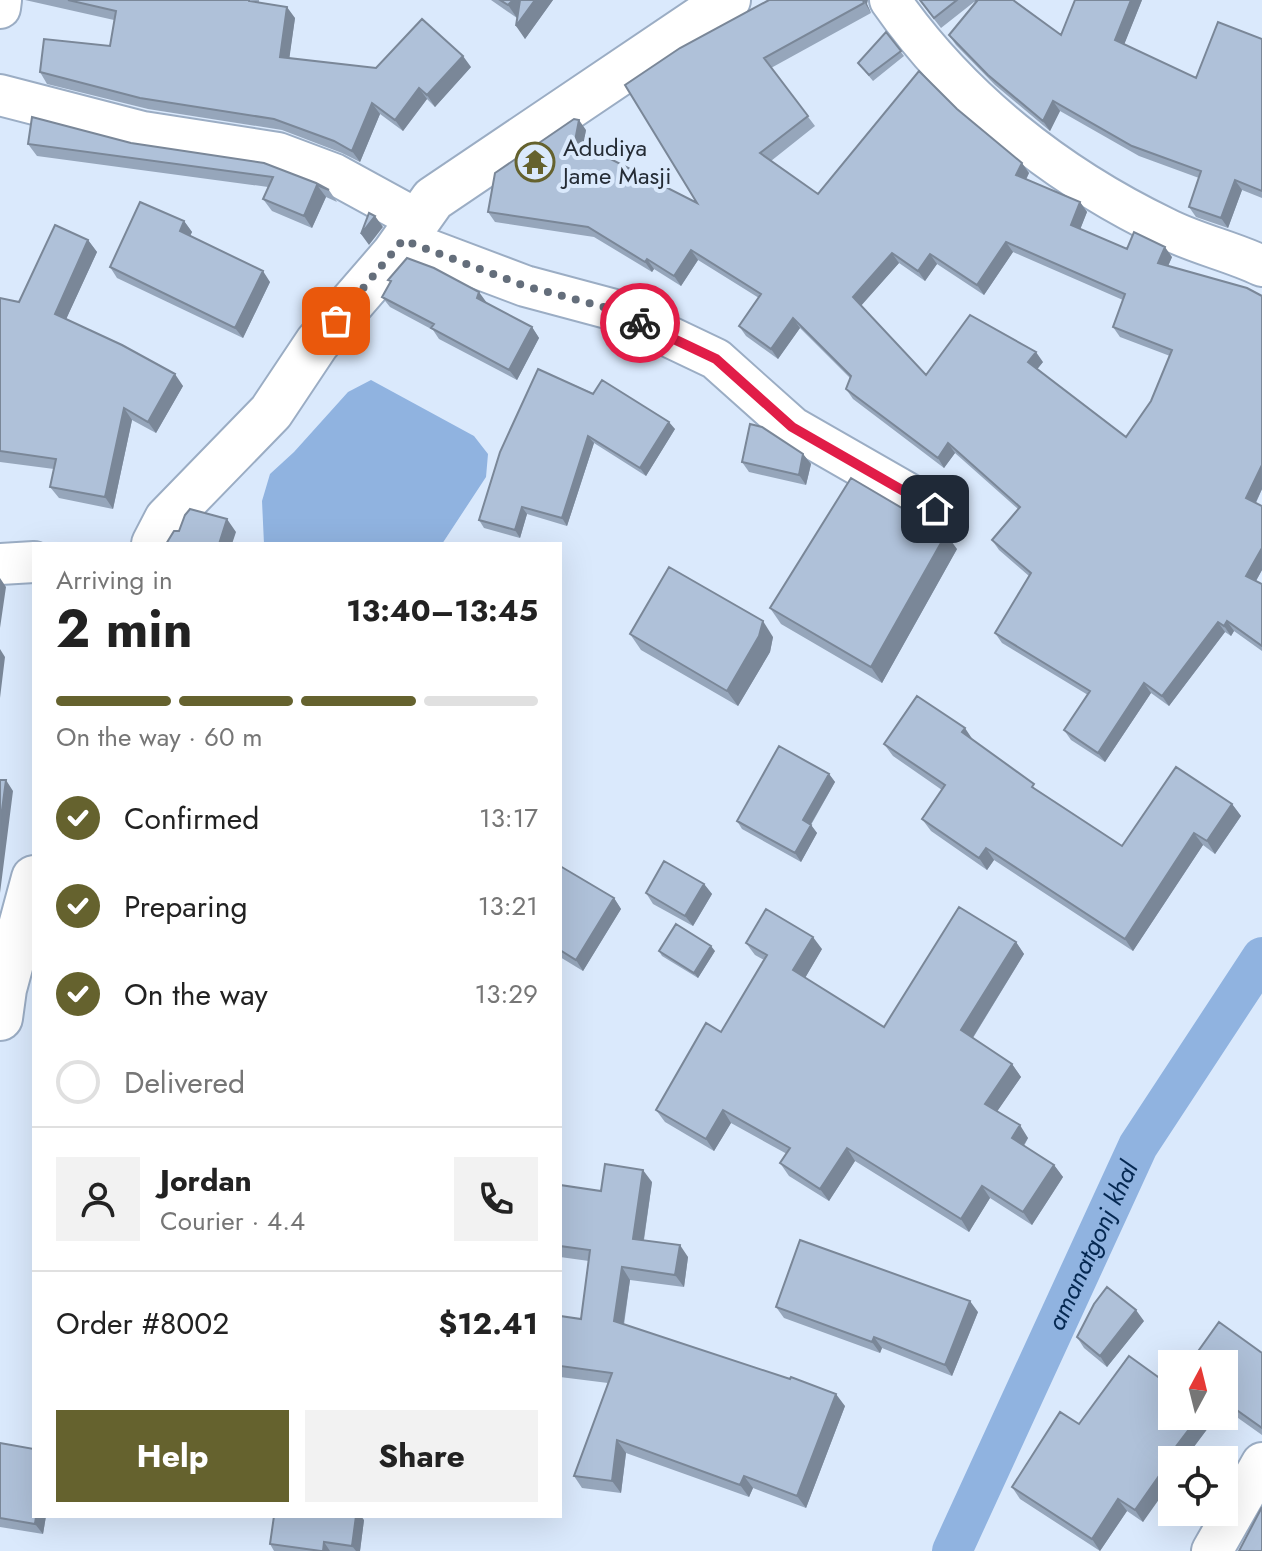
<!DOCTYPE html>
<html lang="en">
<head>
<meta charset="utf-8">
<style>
  body { margin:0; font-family:Jost,sans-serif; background:#f2f2f2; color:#222; height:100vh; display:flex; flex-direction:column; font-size:30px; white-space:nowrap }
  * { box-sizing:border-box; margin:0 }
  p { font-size:26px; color:#767676 }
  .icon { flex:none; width:44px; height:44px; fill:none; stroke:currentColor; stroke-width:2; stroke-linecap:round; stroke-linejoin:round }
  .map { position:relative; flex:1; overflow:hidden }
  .details { position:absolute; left:32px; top:542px; width:530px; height:976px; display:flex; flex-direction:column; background:#fff; border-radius:0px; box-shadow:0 8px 32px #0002 }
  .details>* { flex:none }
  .needle { width:52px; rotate:7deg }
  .fabs { position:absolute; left:1158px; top:1350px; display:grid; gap:16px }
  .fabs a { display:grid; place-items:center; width:80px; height:80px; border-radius:0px; background:#fff; box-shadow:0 8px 32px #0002; font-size:40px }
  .pin { position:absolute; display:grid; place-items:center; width:68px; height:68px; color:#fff; margin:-34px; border-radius:16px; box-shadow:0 4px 12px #0006 }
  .courier { position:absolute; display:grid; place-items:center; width:80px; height:80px; margin:-40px; border:6px solid #e11d48; border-radius:50%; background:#fff; color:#222; box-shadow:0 2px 10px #0007 }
  .overview em { font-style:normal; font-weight:700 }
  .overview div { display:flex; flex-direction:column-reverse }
  .overview { display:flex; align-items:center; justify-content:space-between; height:136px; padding:0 24px }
  h1 { font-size:52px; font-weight:700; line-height:60px }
  .bar { display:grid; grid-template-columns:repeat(4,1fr); gap:12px 8px; align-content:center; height:96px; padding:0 24px }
  .bar i { height:10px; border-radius:6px; background:#e0e0e0 }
  .bar .active { background:#65622e }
  .bar p { grid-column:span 4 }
  .line { display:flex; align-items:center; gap:20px; padding:0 24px; border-top:2px solid #e0e0e0 }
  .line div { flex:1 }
  .round { display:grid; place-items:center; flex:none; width:84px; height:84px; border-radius:0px; background:#f2f2f2 }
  ol { padding:0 24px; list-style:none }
  li { display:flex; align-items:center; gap:24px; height:88px }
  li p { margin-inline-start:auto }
  li .icon { padding:8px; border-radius:50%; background:#65622e; color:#fff; stroke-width:4 }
  li:last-child { color:#767676 }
  li i { width:44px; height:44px; border:4px solid #e0e0e0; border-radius:50% }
  .primary-button { display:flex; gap:16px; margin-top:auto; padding:16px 24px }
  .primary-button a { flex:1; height:92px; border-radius:0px; background:#65622e; color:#fff; font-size:32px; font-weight:700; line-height:92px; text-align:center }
  .primary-button a+a { background:#f2f2f2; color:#222 }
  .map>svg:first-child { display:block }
</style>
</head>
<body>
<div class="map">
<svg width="1262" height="1551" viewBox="0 0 1262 1551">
  <rect width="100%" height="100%" fill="#dae9fc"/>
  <path fill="#90b3e0" d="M371 380 474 436 488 454 486 477 442 544H264L262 501 270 474 294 452 348 392Z"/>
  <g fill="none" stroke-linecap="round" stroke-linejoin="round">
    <path stroke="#90b3e0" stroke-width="40" id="s1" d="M952 1551 1138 1146 1262 957"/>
    <defs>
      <path id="street" d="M890 0C959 99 1057 176 1165 228 1196 244 1231 251 1262 266
        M0 8 1 0
        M0 95 143 132 278 153 334 174 418 220
        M403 240 525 286 611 309 716 359 792 427 935 509
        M0 564 34 562
        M1212 1551 1262 1463"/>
      <path id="secondary" d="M154 544 167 519 271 412 317 343 394 254 433 199 728 0
        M0 1018 4 989 34 878"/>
    </defs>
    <use href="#street" stroke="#9badc4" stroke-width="44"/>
    <use href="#secondary" stroke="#9badc4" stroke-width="48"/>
    <use href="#street" stroke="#fff" stroke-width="40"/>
    <use href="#secondary" stroke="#fff" stroke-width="44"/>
  </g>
  <path fill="#96a6bb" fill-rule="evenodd" d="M25 0H259V3L295 18 289 58 376 68 471 67 435 107 427 99 403 131 380 114 360 162 342 153 282 130 148 109 47 84 40 72 110 46 114 20Z
    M491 0H553L525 39 518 17 517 18Z
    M769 0 867 4 871 13 771 68 815 126 771 161 818 194 957 109 1029 173 1026 180 1080 202 1087 212 1080 229 1127 249 1172 257 1168 266 1262 296V489L1256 503 1262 506V570L1256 581 1262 584V651L1234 631 1231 636 1225 632 1169 706 1151 693 1105 762 1071 740 1064 730 1088 695 1002 643 995 633 1029 576 999 550 992 540 1018 509 955 453 944 468 853 399 846 389 850 378 800 328 778 359 746 336 739 326 759 298 698 260 681 286 654 269 652 272 594 237 495 222 488 212 586 130 583 145 697 203ZM1013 252 1123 300 1113 327 1120 337 1170 356 1151 401 1126 437 1037 369 1043 362 926 375 861 305 899 263 925 281 937 264 984 295Z
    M919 0H1014L1061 35 1075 0H1142L1124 44 1196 78 1262 39V198L1242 190 1228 228 1196 217 1189 207 1199 178 1139 156 1060 111 1050 131 995 85 956 45 949 35 975 2H974L941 28Z
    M886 32 904 56 873 81 858 63Z
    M28 144 264 163 329 190 337 202 326 197 312 228 272 211 263 199 268 187 37 156Z
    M184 221 192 232 190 236 270 282 243 338 117 278 110 267Z
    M88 240 97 252 66 319 183 386 156 433 132 420 113 509 59 498 50 487 54 469 0 462V298L19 302Z
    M388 280 487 303 532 327 539 338 517 380 439 339 433 330 390 307 382 297 390 282Z
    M538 369 675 429 646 476 594 443 567 526 527 514 520 538 484 528 479 520Z
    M803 454 811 464 806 485 749 472 742 462Z
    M957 549 882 683 781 624 770 608Z
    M630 634 773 637 770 652 738 706 641 650Z
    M973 740 1039 792 1122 846 1232 804 1241 816 1215 854 1203 845 1133 951 994 860 987 870 931 831 922 819 942 790 893 756 884 744Z
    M829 774 835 782 811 825 817 833 801 862 742 829 737 821Z
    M560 866 614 898 621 909 583 971 560 957Z
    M704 884 712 894 693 926 653 904 646 893Z
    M1016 942 1024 954 973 1038 1012 1064 1021 1077 997 1111 1028 1138 1024 1146 1054 1165 1063 1177 1032 1225 990 1198 969 1232 855 1161 829 1201 789 1176 780 1163 787 1154 731 1123 714 1151 665 1122 656 1110 721 1032 764 960 755 955 746 943 822 949 805 978 884 1027Z
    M659 951H715L698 978 662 956Z
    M652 1182 644 1240 688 1257 684 1287 630 1280 624 1325 845 1406 806 1508 753 1488 749 1497 626 1453 621 1493 582 1488 574 1476 608 1383 560 1377V1316L581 1319 589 1261 560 1257V1185L601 1191Z
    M776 1307 978 1312 952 1376 882 1348 880 1353 784 1318Z
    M1144 1321 1107 1367 1084 1348 1077 1337Z
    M1262 1353V1435L1224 1408V1364Z
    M1172 1416H1217L1184 1460H1172L1143 1522 1127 1511 1100 1551 1020 1499 1012 1487 1079 1424Z
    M0 1443 34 1516H46L43 1534 0 1527Z
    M364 1520 360 1551H274L270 1544Z"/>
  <path fill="#7a8798" d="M513 0H529L531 3 517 18 508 5Z
    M535 0H553L525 39 516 26Z
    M863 0H868L867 4 871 13Z
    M1131 0H1142L1122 50 1115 40Z
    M287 7 295 18 288 68 280 57Z
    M463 56 471 67 435 107 427 95Z
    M419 88 427 99 403 131 395 120Z
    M1053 101 1060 111 1050 131 1043 121Z
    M372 103 380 114 360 162 352 151Z
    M579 120 586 130 582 151 575 141Z
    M1022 163 1029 173 1023 185 1016 175Z
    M1235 180 1242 190 1228 228 1221 218Z
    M317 185 326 197 312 228 304 216Z
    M1080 202 1087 212 1078 235 1071 225Z
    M375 216 383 227 369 245 361 234Z
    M184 221 192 232 187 242 180 231Z
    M88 240 97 252 63 326 55 314Z
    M1006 242 1013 252 984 295 977 285Z
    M1165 247 1172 257 1165 273 1158 263Z
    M691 250 698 260 681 286 674 276Z
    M892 253 899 263 860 307 853 297Z
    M930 254 937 264 925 281 918 271Z
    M647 259 654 269 652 272 645 262Z
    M263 271 270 282 243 338 235 328Z
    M479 292 487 303 477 298Z
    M793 318 800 328 778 359 771 349Z
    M532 327 539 338 517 380 509 370Z
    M1036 352 1043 362 1035 372 1028 362Z
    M175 374 183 386 156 433 148 422Z
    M124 408 132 420 113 509 105 497Z
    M669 422 675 429 646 476 640 468Z
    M588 436 594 443 567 526 562 518Z
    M948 443 955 453 944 468 938 458Z
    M803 454 811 464 806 485 799 475Z
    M1262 465V489L1253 508 1246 498Z
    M522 507 527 514 520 538 515 530Z
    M227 519 236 532 232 544H219Z
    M946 534 957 549 882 683 871 667Z
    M1262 548V570L1253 586 1246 576Z
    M0 578 6 587 0 628Z
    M763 621 773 637 770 652 738 706 727 691Z
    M1227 621 1234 631 1231 636 1224 626Z
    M1218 622 1225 632 1169 706 1162 696Z
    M0 649 5 657 0 698Z
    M1144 683 1151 693 1105 762 1098 753Z
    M965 728 973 740 962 732Z
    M829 774 835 782 808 829 803 820Z
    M6 780 13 791 0 893V825Z
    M1232 804 1241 816 1215 854 1207 841Z
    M811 825 817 833 801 862 795 853Z
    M1194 833 1203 845 1133 951 1125 939Z
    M986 848 994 860 987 870 979 858Z
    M704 884 712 894 693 926 685 916Z
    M614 898 621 909 583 971 576 960Z
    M813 937 822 949 802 983 793 970Z
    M1016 942 1024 954 970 1042 961 1030Z
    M711 946 715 951 698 978 694 973Z
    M1012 1064 1021 1077 994 1116 985 1104Z
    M723 1110 731 1123 714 1151 706 1139Z
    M1020 1125 1028 1138 1020 1151 1012 1138Z
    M847 1148 855 1161 829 1201 820 1189Z
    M1054 1165 1063 1177 1032 1225 1023 1212Z
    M643 1170 652 1182 642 1251 633 1239Z
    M982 1186 990 1198 969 1232 961 1219Z
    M680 1245 688 1257 684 1287 675 1275Z
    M622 1267 630 1280 622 1334 614 1321Z
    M970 1301 978 1312 952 1376 945 1365Z
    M1136 1310 1144 1321 1107 1367 1100 1356Z
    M874 1337 882 1348 880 1353 872 1342Z
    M836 1394 845 1406 806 1508 797 1496Z
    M1199 1416H1217L1184 1460H1172V1481L1143 1522 1135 1510 1165 1461Z
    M617 1440 626 1453 621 1493 612 1481Z
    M744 1476 753 1488 749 1497 740 1485Z
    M1118 1499 1127 1511 1100 1551 1092 1539Z
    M36 1516H46L43 1534 35 1524Z
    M356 1516H361L364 1520 360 1551H356L352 1546Z
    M324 1542 330 1551H323Z"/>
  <path fill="#afc1d9" stroke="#7a8798" stroke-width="2" fill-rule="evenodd" d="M68 0H249V1L287 7 280 57 376 68 422 19 463 56 427 95 419 88 395 120 372 103 352 151 334 141 274 119 140 98 40 72 44 39 110 46 116 11Z
    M500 0H513L508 5Z
    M520 0H535L516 26Z
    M769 0H863L864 3 764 58 808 116 760 153 818 194 919 71 957 109 1022 163 1016 175 1080 202 1071 225 1127 249 1134 232 1165 247 1158 263 1247 288 1262 296V465L1246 498 1262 506V548L1246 576 1262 584V646L1227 621 1224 626 1218 622 1162 696 1144 683 1098 753 1064 730 1090 691 995 633 1031 573 992 540 1020 507 948 443 938 458 846 389 851 376 793 318 771 349 739 326 761 294 691 250 674 276 647 259 645 262 588 227 488 212 495 173 574 119 579 120 575 141 697 203 625 85 680 48ZM1006 242 1125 294 1113 327 1172 350 1151 401 1126 437 1028 362 1036 352 970 315 926 375 853 297 892 253 918 271 930 254 977 285Z
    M920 0H957L934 18Z
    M976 0H1013L1061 35 1075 0H1131L1115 40 1196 78 1218 22 1262 39V191L1235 180 1221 218 1189 207 1201 171 1132 146 1053 101 1043 121 988 75 949 35 977 1Z
    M886 32 901 51 869 75 858 63Z
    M32 117 131 143 264 163 316 183 329 190 317 185 304 216 263 199 273 177 28 144Z
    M140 202 184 221 180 231 263 271 235 328 110 267Z
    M369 213 375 216 361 234Z
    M55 225 88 240 55 314 122 345 175 374 148 422 124 408 105 497 50 487 56 459 0 451V298L19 302Z
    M407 258 434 268 479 292 477 298 532 327 509 370 431 328 434 324 382 297 391 281 388 280Z
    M538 369 593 394 602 380 669 422 640 468 588 436 562 518 522 507 515 530 479 520 500 452Z
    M750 424 762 427 803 454 799 475 742 462Z
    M851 478 946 534 871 667 770 608Z
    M190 509 227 519 219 544H166L174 531H179L185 515Z
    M669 567 763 621 759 636 727 691 630 634Z
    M917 696 965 728 962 732 1034 784 1032 787 1122 846 1176 767 1232 804 1207 841 1194 833 1125 939 986 848 979 858 922 819 945 785 884 744Z
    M779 746 829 774 803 820 811 825 795 853 737 821Z
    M0 780H6L0 825Z
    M664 861 704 884 685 916 646 893Z
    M560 866 614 898 576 960 560 950Z
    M959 907 1016 942 961 1030 1012 1064 985 1104 1020 1125 1012 1138 1054 1165 1023 1212 982 1186 961 1219 847 1148 820 1189 780 1163 790 1148 723 1110 706 1139 656 1110 706 1023 721 1032 767 955 746 943 766 909 813 937 793 970 884 1027Z
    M676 924 711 946 694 973 659 951Z
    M605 1164 643 1170 633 1239 680 1245 675 1275 622 1267 614 1321 790 1379 791 1377 836 1394 797 1496 744 1476 740 1485 617 1440 612 1481 574 1476 612 1373 560 1366V1316L581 1319 590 1250 560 1246V1185L601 1191Z
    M800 1240 970 1301 945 1365 874 1337 872 1342 776 1307Z
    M1107 1287 1136 1310 1100 1356 1077 1337 1094 1304Z
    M1219 1322 1262 1353V1428L1224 1401V1364H1189Z
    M1129 1356 1172 1387V1416H1199L1165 1461 1168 1463 1135 1510 1118 1499 1092 1539 1012 1487 1060 1412 1079 1424Z
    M0 1443 34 1449V1516H36L35 1524 0 1518Z
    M1262 1507V1551H1239Z
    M274 1516H356L352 1546 324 1542 323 1551H321L270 1544Z"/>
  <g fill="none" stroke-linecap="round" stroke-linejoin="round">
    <path stroke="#646e7b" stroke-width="8" stroke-dasharray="0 14.4" d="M336 321 403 240 525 286 611 309 640 323"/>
    <path stroke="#e11d48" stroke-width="10" d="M640 323 716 359 792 427 935 509"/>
  </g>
  <defs>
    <symbol id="temple-ring" viewBox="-11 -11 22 22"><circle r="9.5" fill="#dae9fc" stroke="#65622e" stroke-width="1.5"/><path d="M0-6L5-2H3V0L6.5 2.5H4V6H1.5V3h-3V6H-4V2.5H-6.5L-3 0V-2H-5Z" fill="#65622e"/></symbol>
  </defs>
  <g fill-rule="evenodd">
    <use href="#temple-ring" x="513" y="140" width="44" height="44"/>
  </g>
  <g text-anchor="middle" stroke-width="8" stroke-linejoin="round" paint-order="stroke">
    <g font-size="24" fill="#252c35" stroke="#dae9fc" text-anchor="start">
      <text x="563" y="156">Adudiya<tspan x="563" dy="28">Jame Masji</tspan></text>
    </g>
    <g font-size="26" font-style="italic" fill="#052851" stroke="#dae9fc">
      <text dy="9" stroke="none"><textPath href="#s1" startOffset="336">amanatgonj khal</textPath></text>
    </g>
  </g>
</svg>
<div class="fabs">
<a><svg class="needle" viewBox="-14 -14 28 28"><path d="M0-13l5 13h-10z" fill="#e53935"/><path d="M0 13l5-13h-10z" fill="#767676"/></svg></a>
<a><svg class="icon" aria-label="locate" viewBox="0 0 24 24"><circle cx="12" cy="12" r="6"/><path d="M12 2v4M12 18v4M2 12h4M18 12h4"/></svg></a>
</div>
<div class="pin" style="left:336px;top:321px;background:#ea580c"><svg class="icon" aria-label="bag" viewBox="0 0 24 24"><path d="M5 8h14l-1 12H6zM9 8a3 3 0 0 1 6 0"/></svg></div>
<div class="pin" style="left:935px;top:509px;background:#1f2937"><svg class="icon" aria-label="home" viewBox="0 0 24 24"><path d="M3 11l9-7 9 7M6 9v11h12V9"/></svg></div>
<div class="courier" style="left:640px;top:323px"><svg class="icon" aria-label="bike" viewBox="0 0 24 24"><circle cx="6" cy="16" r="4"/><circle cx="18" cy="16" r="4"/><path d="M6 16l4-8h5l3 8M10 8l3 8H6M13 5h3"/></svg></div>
<section class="details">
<div class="overview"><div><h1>2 min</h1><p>Arriving in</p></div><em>13:40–13:45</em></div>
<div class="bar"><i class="active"></i><i class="active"></i><i class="active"></i><i></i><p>On the way · 60 m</p></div>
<ol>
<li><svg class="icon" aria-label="check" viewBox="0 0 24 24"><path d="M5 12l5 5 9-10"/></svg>Confirmed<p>13:17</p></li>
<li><svg class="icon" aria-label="check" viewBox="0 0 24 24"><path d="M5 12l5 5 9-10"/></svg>Preparing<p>13:21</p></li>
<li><svg class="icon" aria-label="check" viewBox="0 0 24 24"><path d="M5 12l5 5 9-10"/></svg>On the way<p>13:29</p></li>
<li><i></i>Delivered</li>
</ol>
<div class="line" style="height:144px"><a class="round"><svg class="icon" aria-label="person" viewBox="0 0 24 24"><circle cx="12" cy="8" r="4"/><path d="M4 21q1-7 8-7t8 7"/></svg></a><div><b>Jordan</b><p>Courier · 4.4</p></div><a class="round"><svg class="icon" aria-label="phone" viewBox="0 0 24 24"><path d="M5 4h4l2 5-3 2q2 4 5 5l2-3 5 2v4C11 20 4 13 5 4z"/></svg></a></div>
<div class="line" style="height:104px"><div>Order #8002</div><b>$12.41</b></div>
<div class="primary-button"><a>Help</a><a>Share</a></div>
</section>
</div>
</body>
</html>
